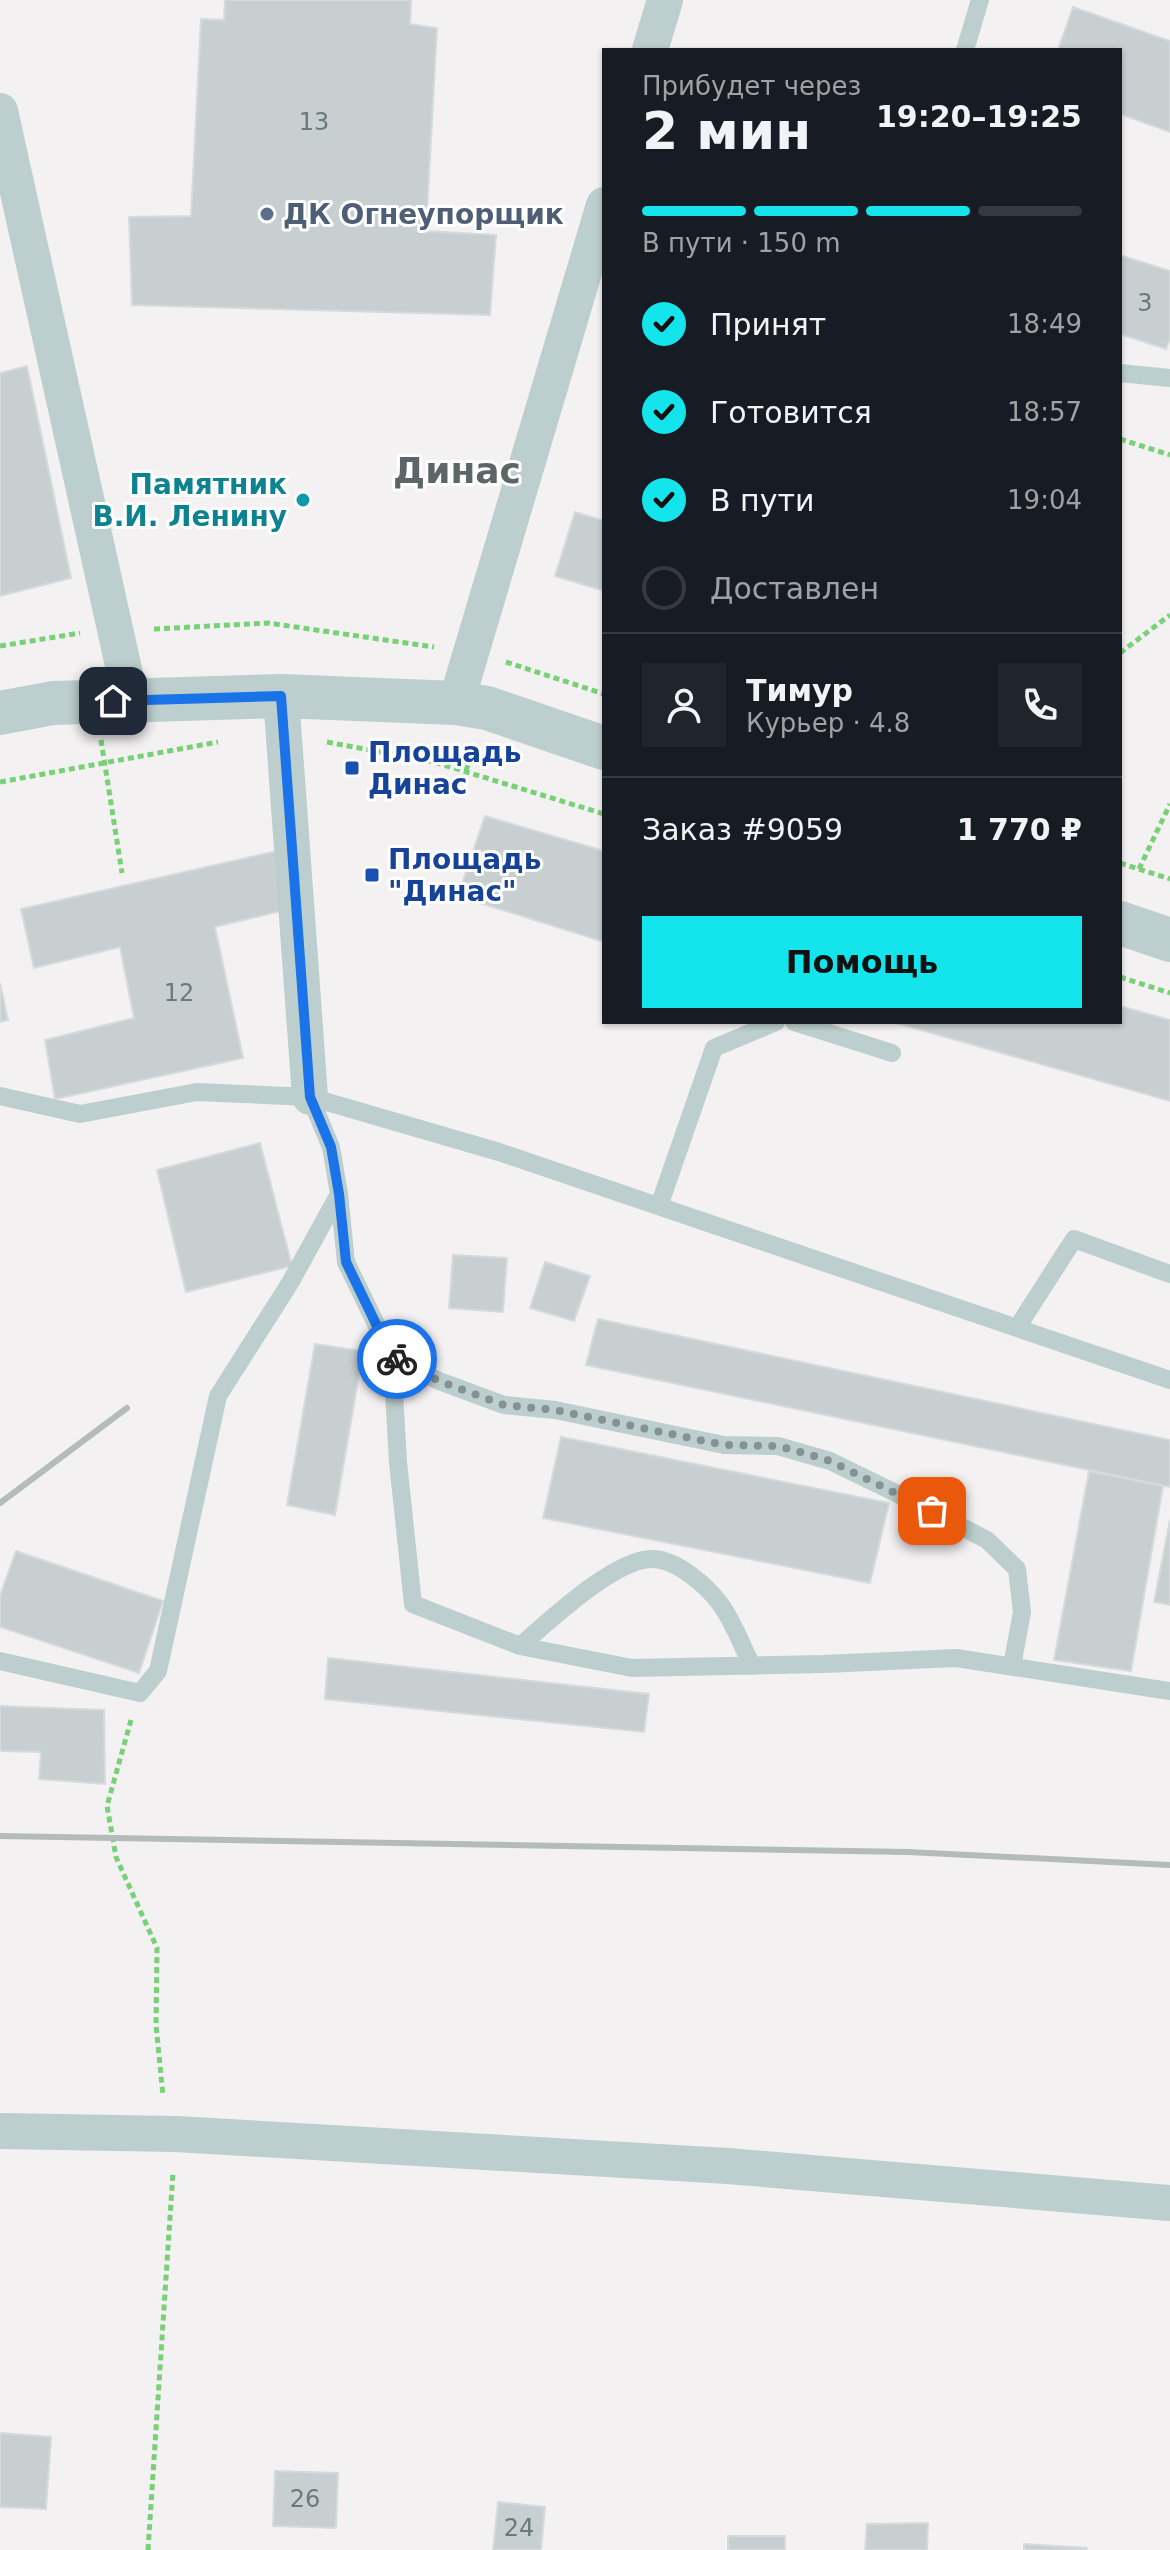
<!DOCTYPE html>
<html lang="ru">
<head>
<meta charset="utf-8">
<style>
  body { margin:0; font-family:"DejaVu Sans",sans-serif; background:#20242c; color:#f1f3f6; height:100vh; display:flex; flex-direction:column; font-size:30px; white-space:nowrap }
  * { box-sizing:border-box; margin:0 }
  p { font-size:26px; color:#9ea1a6 }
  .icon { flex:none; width:44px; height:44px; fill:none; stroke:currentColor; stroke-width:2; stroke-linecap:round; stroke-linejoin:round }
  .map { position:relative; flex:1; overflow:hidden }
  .drawer { position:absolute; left:602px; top:48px; width:520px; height:976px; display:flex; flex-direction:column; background:#171b24; border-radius:0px; box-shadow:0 2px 6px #0004 }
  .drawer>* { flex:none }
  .pin { position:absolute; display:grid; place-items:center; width:68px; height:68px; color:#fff; margin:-34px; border-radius:16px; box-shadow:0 4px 12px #0006 }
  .courier { position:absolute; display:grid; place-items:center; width:80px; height:80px; margin:-40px; border:6px solid #1a73e8; border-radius:50%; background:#fff; color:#222; box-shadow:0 2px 10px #0007 }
  .head em { font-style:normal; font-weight:800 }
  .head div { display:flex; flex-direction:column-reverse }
  .head { display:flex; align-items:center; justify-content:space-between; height:136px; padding:0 40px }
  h1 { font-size:52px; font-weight:800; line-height:60px }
  .bar { display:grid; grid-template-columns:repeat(4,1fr); gap:12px 8px; align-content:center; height:96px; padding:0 40px }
  .bar i { height:10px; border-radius:6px; background:#363941 }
  .bar .on { background:#14e4eb }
  .bar p { grid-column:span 4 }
  .line { display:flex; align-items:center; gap:20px; padding:0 40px; border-top:2px solid #363941 }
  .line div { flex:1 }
  .round { display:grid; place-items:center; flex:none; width:84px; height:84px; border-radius:0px; background:#20242c }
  ol { padding:0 40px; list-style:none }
  li { display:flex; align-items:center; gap:24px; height:88px }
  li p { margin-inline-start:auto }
  li .icon { padding:8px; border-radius:50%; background:#14e4eb; color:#111; stroke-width:4 }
  li:last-child { color:#9ea1a6 }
  li i { width:44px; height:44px; border:4px solid #363941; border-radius:50% }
  .cta { display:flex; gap:16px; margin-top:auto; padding:16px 40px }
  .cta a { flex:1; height:92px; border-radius:0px; background:#14e4eb; color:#111; font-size:32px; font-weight:800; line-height:92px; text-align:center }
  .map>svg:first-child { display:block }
</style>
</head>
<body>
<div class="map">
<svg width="1170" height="2550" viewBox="0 0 1170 2550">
  <rect width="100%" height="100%" fill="#f3f1f2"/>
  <path fill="#c8cfd0" stroke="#d5dbdc" stroke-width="2" d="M225 0H411L410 24 437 28 426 231 496 235 490 315 132 305 129 217 191 216 201 19 224 20Z
    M1073 7 1170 41V132L1120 114V50H1058Z
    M1120 255 1170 271V338L1166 349 1120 334Z
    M27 366 71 578 0 596V373Z
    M575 512 604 521V591L555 576Z
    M485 816 604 851V942L458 896Z
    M277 851 285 910 215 927 243 1058 55 1099 45 1040 134 1018 120 947 34 968 21 909Z
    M0 983 8 1020 0 1022Z
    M1120 1006 1170 1020V1101L893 1022H1120Z
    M260 1143 292 1266 186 1292 157 1170Z
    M453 1255 507 1258 503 1312 449 1308Z
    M545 1262 590 1276 574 1321 530 1308Z
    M598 1319 1170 1440V1487L586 1365Z
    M315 1344 363 1351 335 1515 287 1505Z
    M561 1437 889 1503 870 1583 543 1518Z
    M1089 1471 1163 1486 1131 1671 1054 1660Z
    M1170 1520V1605L1154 1602Z
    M16 1551 163 1601 139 1673 0 1627V1596Z
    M328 1658 649 1694 644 1732 325 1699Z
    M0 1706 104 1710 105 1784 39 1779 41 1752 0 1751Z
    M0 2433 51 2437 46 2509 0 2507Z
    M275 2471 338 2473 336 2528 273 2526Z
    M498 2502 545 2507 541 2550H493Z
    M928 2523 927 2550H865L867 2524Z
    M728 2536H785V2550H728Z
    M1024 2544 1087 2548 1086 2550H1024Z"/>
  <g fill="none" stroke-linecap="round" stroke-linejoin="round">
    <path stroke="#78d176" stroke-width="5" stroke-dasharray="6 4" stroke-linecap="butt" d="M1120 439 1170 455
      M154 629 268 623 434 647
      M0 646 80 633
      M1120 653 1170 615
      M506 662 604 694
      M101 740 122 873
      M327 742 434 762 604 814
      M466 771 474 747
      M0 782 218 742
      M1120 863 1170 879
      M1139 869 1170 804
      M1120 977 1170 993
      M131 1720 107 1806 116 1857 157 1948 156 2025 163 2096
      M148 2550 173 2172"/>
    <path stroke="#bccecd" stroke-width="18" d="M965 50 980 0
      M1120 373 1170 378
      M794 1022 892 1053
      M0 1096 80 1114 197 1092 310 1097 499 1152 1170 1380
      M339 1194 346 1262 392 1357 398 1462 413 1604 520 1646 632 1668 824 1664 956 1658 1170 1691
      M659 1206 714 1048 776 1022
      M1017 1328 1074 1239 1170 1274
      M392 1357 439 1381 504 1405 555 1410 724 1445 778 1446 830 1461 904 1497 987 1540 1017 1569 1022 1612 1012 1666
      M520 1646C548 1622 614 1559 652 1559 677 1559 707 1586 721 1605 734 1623 742 1646 752 1666
      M0 1661 140 1693 158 1671 218 1396 290 1283 339 1194 331 1147 310 1097"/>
    <path stroke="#bccecd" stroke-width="36" d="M650 50 665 0
      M0 111 131 701
      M281 696 310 1097
      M456 703 604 205
      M0 2131 176 2134 728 2166 1170 2203"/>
    <path stroke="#bccecd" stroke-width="44" d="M0 713 53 703 281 696 456 703 487 708 604 748
      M1120 923 1170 940"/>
    <path stroke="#b3bbbb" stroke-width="6" d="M0 1503 127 1408
      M0 1836 908 1852 1170 1865"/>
  </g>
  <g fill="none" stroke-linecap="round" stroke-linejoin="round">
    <path stroke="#849292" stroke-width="8" stroke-dasharray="0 14.4" d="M397 1359 439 1381 504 1405 555 1410 724 1445 778 1446 804 1453 830 1461 932 1511"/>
    <path stroke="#1a73e8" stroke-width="10" d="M113 701 281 696 310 1097 331 1147 339 1194 346 1262 392 1357 397 1359"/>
  </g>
  <circle fill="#5c6f8a" stroke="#fff" stroke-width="3" cx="267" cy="214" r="8"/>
  <circle fill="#0f9aa8" stroke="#fff" stroke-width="3" cx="303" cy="500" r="8"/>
  <g fill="#1a4fb4" stroke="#fff" stroke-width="3">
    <rect x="344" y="760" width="16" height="16" rx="4"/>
    <rect x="364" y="867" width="16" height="16" rx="4"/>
  </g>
  <g text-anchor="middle" stroke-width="6" stroke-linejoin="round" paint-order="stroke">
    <g font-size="24" fill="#687b7a">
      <text x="314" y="130">13</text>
      <text x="1145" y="311">3</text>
      <text x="179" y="1001">12</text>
      <text x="305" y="2507">26</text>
      <text x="519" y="2536">24</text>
    </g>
    <g font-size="28" font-weight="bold" fill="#4e5e75" stroke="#fff" text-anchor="start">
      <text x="283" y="224">ДК Огнеупорщик</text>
    </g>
    <g font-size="28" font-weight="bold" fill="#0d838f" stroke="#fff" text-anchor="end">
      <text x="287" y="494">Памятник<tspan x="287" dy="32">В.И. Ленину</tspan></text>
    </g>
    <g font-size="28" font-weight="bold" fill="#164399" stroke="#fff" text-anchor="start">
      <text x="368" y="762">Площадь<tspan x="368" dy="32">Динас</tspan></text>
      <text x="388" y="869">Площадь<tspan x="388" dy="32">"Динас"</tspan></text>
    </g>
    <g font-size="36" font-weight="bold" fill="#5d6666" stroke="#fff">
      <text x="457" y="483">Динас</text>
    </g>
  </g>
</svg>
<div class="pin" style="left:932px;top:1511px;background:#ea580c"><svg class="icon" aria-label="bag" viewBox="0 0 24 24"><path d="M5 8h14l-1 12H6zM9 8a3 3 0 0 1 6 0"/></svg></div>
<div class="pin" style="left:113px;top:701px;background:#1f2937"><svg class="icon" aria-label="home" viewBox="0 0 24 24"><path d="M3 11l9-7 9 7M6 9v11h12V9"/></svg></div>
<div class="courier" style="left:397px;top:1359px"><svg class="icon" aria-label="bike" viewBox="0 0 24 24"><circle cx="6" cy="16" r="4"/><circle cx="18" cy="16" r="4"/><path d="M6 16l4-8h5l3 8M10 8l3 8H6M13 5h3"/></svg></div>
<section class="drawer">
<div class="head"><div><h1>2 мин</h1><p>Прибудет через</p></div><em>19:20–19:25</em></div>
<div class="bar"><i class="on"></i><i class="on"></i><i class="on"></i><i></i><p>В пути · 150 m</p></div>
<ol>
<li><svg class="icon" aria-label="check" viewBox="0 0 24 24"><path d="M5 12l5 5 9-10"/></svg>Принят<p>18:49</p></li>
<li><svg class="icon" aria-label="check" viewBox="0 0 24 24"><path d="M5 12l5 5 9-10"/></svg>Готовится<p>18:57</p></li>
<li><svg class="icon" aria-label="check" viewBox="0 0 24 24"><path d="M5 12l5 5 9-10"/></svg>В пути<p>19:04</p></li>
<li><i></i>Доставлен</li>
</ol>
<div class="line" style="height:144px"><a class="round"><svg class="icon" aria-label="person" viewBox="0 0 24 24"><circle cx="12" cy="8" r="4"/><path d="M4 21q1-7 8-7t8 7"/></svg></a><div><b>Тимур</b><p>Курьер · 4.8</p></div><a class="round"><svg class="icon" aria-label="phone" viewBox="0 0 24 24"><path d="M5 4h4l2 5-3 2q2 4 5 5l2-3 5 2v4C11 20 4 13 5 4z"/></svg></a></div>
<div class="line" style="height:104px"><div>Заказ #9059</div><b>1 770 ₽</b></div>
<div class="cta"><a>Помощь</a></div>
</section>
</div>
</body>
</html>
